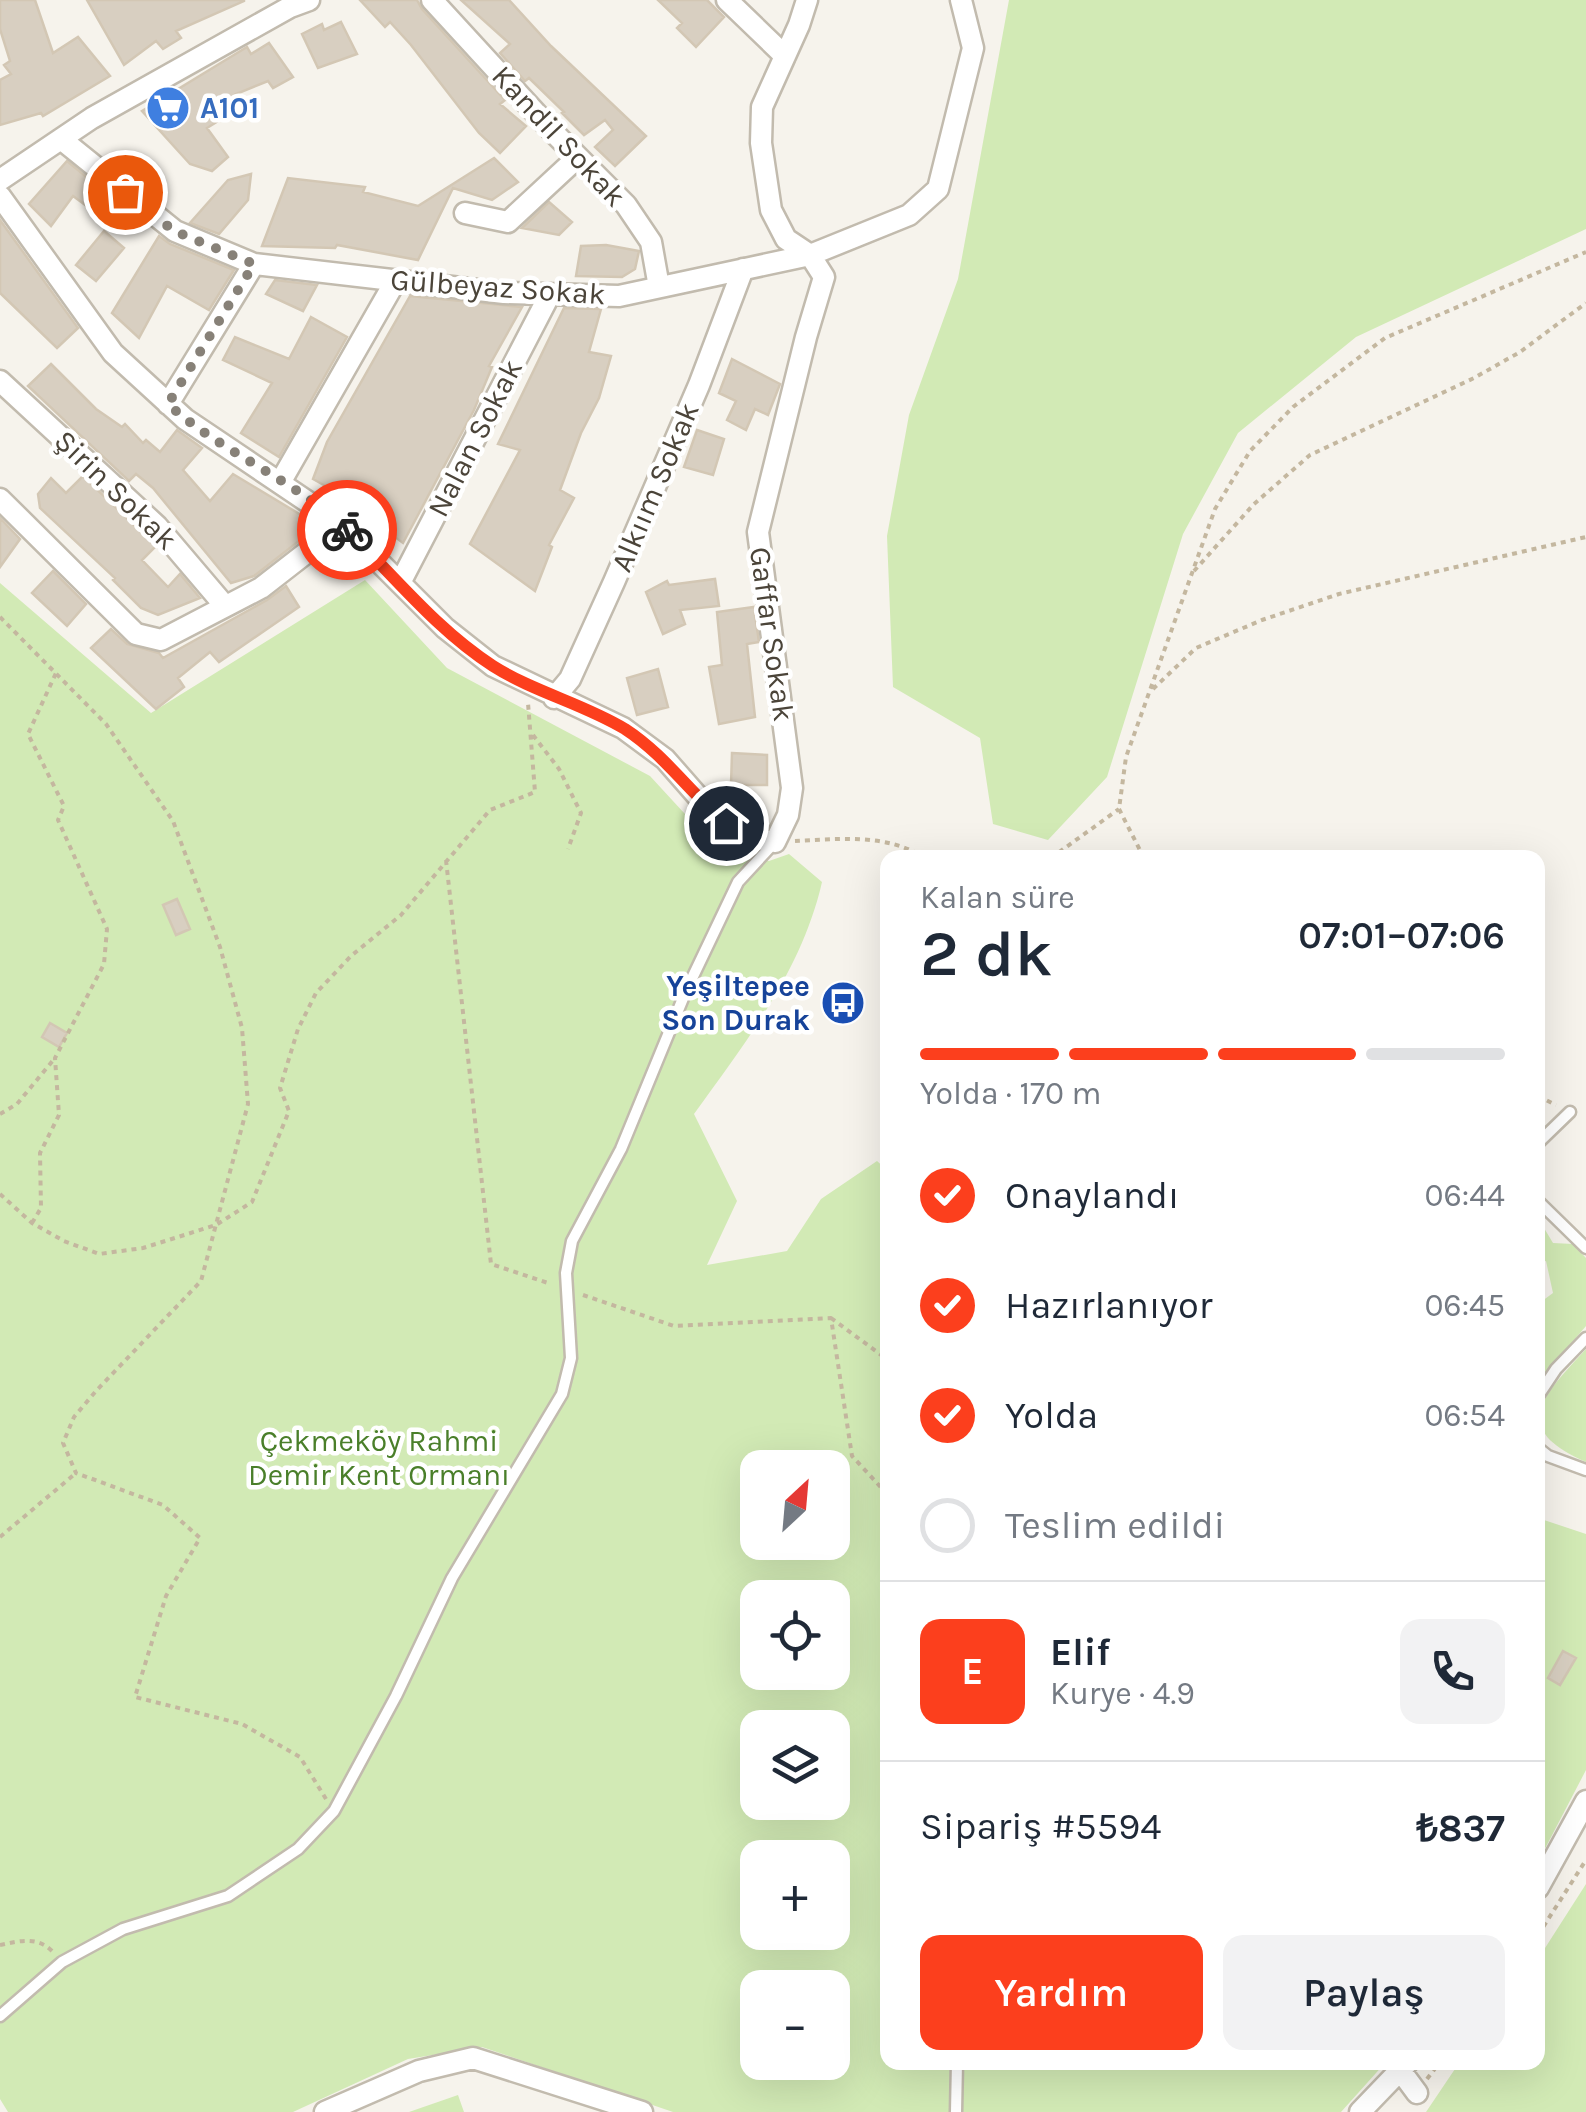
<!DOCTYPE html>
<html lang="tr">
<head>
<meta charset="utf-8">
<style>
  body { margin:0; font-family:Karla,sans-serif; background:#f2f2f3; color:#1f2937; height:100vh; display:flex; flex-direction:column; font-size:38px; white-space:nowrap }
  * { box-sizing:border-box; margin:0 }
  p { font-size:32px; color:#747a83 }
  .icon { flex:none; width:55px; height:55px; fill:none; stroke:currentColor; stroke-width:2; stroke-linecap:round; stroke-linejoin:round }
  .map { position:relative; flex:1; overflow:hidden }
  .details { position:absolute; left:880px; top:850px; width:665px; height:1220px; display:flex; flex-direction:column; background:#fff; border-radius:20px; box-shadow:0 10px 40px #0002 }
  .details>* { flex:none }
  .needle { width:65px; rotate:26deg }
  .buttons { position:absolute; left:740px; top:1450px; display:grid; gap:20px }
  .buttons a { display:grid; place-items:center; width:110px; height:110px; border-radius:20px; background:#fff; box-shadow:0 10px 40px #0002; font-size:50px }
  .pin { position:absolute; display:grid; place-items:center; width:85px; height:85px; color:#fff; margin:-42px; border:5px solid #fff; border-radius:50%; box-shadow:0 2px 10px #0007 }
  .courier { position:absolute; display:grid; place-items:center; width:100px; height:100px; margin:-50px; border:8px solid #fc3f1d; border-radius:50%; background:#fff; color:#222; box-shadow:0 2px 12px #0007 }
  .summary em { font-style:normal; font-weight:600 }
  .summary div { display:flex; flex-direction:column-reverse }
  .summary { display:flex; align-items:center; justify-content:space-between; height:170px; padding:0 40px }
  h1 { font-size:65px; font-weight:600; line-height:75px }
  .bar { display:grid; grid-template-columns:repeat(4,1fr); gap:15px 10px; align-content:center; height:120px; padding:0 40px }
  .bar i { height:12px; border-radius:8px; background:#e0e1e3 }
  .bar .on { background:#fc3f1d }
  .bar p { grid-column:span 4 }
  .line { display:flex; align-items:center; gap:25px; padding:0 40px; border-top:2px solid #e0e1e3 }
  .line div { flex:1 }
  .round { display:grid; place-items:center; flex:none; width:105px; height:105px; border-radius:20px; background:#f2f2f3 }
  ol { padding:0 40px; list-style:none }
  li { display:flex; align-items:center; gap:30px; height:110px }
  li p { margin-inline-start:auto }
  li .icon { padding:10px; border-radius:50%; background:#fc3f1d; color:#fff; stroke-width:4 }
  li:last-child { color:#747a83 }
  li i { width:55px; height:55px; border:5px solid #e0e1e3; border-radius:50% }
  .button { display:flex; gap:20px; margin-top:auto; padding:20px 40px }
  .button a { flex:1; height:115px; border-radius:20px; background:#fc3f1d; color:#fff; font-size:40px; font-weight:600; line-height:115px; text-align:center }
  .button a+a { background:#f2f2f3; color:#1f2937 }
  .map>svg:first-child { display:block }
</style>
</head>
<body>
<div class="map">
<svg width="1586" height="2112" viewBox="0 0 1586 2112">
  <rect width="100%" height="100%" fill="#f6f3ec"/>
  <path fill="#d2eab5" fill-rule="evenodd" d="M1009 0H1586V229L1356 337 1238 433 1183 534 1107 777 1048 840 993 824 980 738 893 687 887 536 909 415 958 279Z
    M365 580 447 668 650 776 719 851 769 861 789 854 822 882C802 970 746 1042 694 1114L737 1201 707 1265 787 1251 821 1199 877 1161 887 1170 888 2062 1385 2063 1341 2112H673L482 2047 408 2059 293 2112H8L0 2099V583L151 713ZM758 1468H832V1542H758ZM758 1598H832V1672H758ZM758 1728H832V1802H758ZM758 1858H832V1932H758ZM758 1988H832V2062H758Z
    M1538 1218 1553 1243 1573 1244 1586 1258V1326L1538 1382V1304L1553 1293 1546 1261 1538 1263Z
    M1586 1349V1462C1508 1428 1543 1396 1586 1349Z
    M1538 1518 1586 1534V1770L1538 1862Z
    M1586 1884V2112H1426L1459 2063 1538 2062V1959Z
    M458 2095 464 2112H409Z"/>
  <path fill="#d8cfc1" stroke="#d3c7b4" stroke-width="2.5" d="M0 0H35L53 53 78 37 110 76 43 116 41 113 0 125V80L11 74 4 65 10 61 0 29Z
    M87 0H244V1L176 31 181 38 163 49 156 41 124 65Z
    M360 0H417L422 9 505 100 500 104 526 126 500 153 479 133 411 45 390 22 385 27Z
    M461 0H509L551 46 646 136 615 166 595 147 613 130 605 120 584 135 562 113 564 112 529 78 525 81 500 53 510 44Z
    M658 0H707L724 17 696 47 677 28 682 23Z
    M341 22 357 54 318 68 302 34 322 24 324 30Z
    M269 43 293 77 273 88 268 81 236 94 244 105 207 128 228 157 212 171 190 164 142 111 247 47 251 54Z
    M494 158 518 182 492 200 453 188 418 260 337 245 335 248 262 246 288 178 365 187 363 192 418 206Z
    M67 161 117 202 103 218 73 196 51 226 29 204Z
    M251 174 248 200 219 234 190 223 228 180Z
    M549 202 572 222 559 235 522 228Z
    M0 220 78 328 57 348 0 293Z
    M104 231 124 248 96 281 76 265Z
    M159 236 170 244 234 270 209 310 167 286 139 338 112 313Z
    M606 245 639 251 635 269 622 277 576 276 581 246Z
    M275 280 317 285 303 311 266 294Z
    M410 296 522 307 489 366 492 367 474 410 403 543 360 511 363 507 313 479 327 442Z
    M564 308 601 309 589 352 611 356 599 398 581 433 560 490 574 498 549 545 552 547 535 591 470 544 520 450 498 444Z
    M311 317 347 337 279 457 241 433 272 383 223 360 235 337 289 359Z
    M732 359 780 384 768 415 755 409 746 430 727 420 736 401 719 393Z
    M51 364 96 409 122 427 125 424 143 443 146 440 160 452 177 430 202 448 183 470 210 501 233 474 311 521 313 530 254 576 231 583 153 488 136 474 129 481 28 386Z
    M697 430 724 439 713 475 684 467Z
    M83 476 156 546 142 560 168 587 180 574 200 598 158 615 141 608 113 580 115 578 40 508 38 494 51 478 66 493Z
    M0 518 20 539 0 567Z
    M53 571 86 604 67 626 32 593Z
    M715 579 719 606 680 610 685 624 663 634 646 592 667 581 669 585Z
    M286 586 299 607 219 662 210 652 178 678 184 687 156 709 91 648 111 629 127 644 159 653 163 658 267 600Z
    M754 607 759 642 747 644 755 717 719 724 709 667 722 665 717 612Z
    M658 669 668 707 637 715 627 678Z
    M732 753 767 755V785H731Z
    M177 899 190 929 176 935 163 905Z
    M50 1023 67 1033 59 1047 42 1037Z
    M1563 1651 1576 1658 1560 1685 1548 1678Z"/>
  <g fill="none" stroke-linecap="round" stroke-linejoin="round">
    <defs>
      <path id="service" d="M1538 1143 1570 1112
        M1538 1201 1586 1248
        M1538 1396 1556 1369 1586 1338
        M1538 1448 1548 1456 1586 1470
        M0 2016 62 1962 123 1929 228 1896 298 1849 334 1811 396 1696 452 1578 562 1394 571 1358 566 1273 572 1241 621 1149 686 991 738 882 774 843
        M956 2112 957 2062"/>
      <path id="minor" d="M432 0 555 134 626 205 651 242 659 287
        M727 0 785 56
        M61 139 175 231 254 264 504 293 619 296 810 255 909 215 938 189 973 48 961 0
        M0 180 92 118 290 7 309 0
        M0 196 113 353 185 419 342 525 445 628 493 666 623 728 665 759 708 808 744 837 775 842 788 815 792 788 758 532 806 337 824 277 810 255 786 239 771 210 761 143 762 107 799 25 807 0
        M465 213 508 222 578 157
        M0 381 157 526 225 606
        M168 404 254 264
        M281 481 396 280
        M0 499 136 634 161 640 261 588 342 525
        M400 583 550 294
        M554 698 570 679 614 582 699 385 743 269
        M1538 1888 1586 1801
        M1400 2070 1417 2093
        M325 2112 419 2071 473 2058 642 2112
        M1360 2112 1408 2062"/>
    </defs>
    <use href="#service" stroke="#c2bbae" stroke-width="15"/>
    <use href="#minor" stroke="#c2bbae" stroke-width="25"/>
    <path stroke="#c4b79f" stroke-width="4" stroke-dasharray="5 5" stroke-linecap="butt" d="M1194 571 1254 504 1310 455 1474 378 1520 352 1586 303
      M0 617 106 724 173 821 220 947 242 1028 248 1104 201 1281 96 1391 74 1417 63 1443 76 1473 163 1505 200 1538 166 1596 135 1697 242 1724 300 1757 326 1799
      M1153 689 1196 648 1262 620 1339 594 1586 537
      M533 735 559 769 581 813 568 849
      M795 841C836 839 889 833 924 858
      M1051 858 1119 809
      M1144 858 1119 809 1126 757 1215 509 1250 451 1293 407 1385 338 1586 252
      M446 860 491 1264 551 1284
      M1538 1096 1556 1105
      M0 1114 17 1104 55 1058
      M0 1194 32 1223 64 1241 99 1254 143 1248 216 1225 252 1202 289 1111 280 1088 298 1029 316 993 351 956 401 915 490 810 535 792 528 703
      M32 1223 41 1208 40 1153 59 1115 55 1058 104 964 107 929 58 820 64 806 28 734 56 673
      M583 1295 674 1326 831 1318 852 1456 888 1495
      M831 1318 888 1360
      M0 1537 76 1473
      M1538 1935 1586 1860
      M0 1945C19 1941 37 1936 52 1951
      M1427 2079 1440 2062"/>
    <use href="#service" stroke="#fff" stroke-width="10"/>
    <use href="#minor" stroke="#fff" stroke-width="20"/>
  </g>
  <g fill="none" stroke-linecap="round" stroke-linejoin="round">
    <path stroke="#878178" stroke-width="10" stroke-dasharray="0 18" d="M125 192 174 231 254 264 168 404C222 453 294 479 347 530"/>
    <path stroke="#fc3f1d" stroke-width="12" d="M347 530C394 576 437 630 493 666 534 692 584 704 625 729 665 755 690 793 726 823"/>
  </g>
  <defs>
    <symbol id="supermarket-disc" viewBox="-11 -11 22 22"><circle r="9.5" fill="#3f7fe0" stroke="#fff"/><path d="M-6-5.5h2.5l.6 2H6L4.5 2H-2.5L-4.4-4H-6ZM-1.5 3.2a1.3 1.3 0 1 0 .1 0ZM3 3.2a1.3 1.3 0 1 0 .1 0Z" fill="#fff"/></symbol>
    <symbol id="bus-disc" viewBox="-11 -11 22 22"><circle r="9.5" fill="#1a4fb4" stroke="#fff"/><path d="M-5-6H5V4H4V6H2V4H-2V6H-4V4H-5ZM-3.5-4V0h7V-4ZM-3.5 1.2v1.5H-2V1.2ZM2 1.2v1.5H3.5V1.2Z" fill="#fff"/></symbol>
  </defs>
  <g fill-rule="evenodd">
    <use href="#supermarket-disc" x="143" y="83" width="50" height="50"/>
    <use href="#bus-disc" x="818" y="978" width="50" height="50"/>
  </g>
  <g text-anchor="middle" stroke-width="9" stroke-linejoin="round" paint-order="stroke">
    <g font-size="30" font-weight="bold" fill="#366cbe" stroke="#fff" text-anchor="start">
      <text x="200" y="118">A101</text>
    </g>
    <g font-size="30" fill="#4b4439" stroke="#fff">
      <text transform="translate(559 136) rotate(47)" y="10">Kandil Sokak</text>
      <text transform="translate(498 287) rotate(4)" y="10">Gülbeyaz Sokak</text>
      <text transform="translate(475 438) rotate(-63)" y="10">Nalan Sokak</text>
      <text transform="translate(655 487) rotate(-67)" y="10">Alkıım Sokak</text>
      <text transform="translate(116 490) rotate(44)" y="10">Şirin Sokak</text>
      <text transform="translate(772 634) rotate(82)" y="10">Gaffar Sokak</text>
    </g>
    <g font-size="30" font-weight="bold" fill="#164399" stroke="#fff" text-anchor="end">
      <text x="810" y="996">Yeşiltepee<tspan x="810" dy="34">Son Durak</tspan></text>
    </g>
    <g font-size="30" fill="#4a7f2a" stroke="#fff">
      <text x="379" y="1451">Çekmeköy Rahmi<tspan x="379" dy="34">Demir Kent Ormanı</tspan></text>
    </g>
  </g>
</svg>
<div class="buttons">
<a><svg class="needle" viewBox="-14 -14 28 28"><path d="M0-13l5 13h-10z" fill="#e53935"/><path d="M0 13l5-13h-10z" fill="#747a83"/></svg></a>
<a><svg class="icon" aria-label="locate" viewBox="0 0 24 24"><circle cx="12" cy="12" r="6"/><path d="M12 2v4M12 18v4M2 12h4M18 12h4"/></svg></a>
<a><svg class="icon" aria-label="layers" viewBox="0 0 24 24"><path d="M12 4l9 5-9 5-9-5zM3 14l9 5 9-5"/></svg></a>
<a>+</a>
<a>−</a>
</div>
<div class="pin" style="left:125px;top:192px;background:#ea580c"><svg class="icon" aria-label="bag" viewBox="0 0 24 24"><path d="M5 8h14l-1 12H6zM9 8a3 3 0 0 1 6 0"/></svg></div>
<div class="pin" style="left:726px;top:823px;background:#1f2937"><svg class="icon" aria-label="home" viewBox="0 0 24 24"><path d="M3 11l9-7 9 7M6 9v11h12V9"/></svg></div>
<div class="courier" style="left:347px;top:530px"><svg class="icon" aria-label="bike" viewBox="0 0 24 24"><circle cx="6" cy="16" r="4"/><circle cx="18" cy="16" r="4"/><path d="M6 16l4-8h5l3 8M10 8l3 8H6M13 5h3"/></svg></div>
<section class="details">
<div class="summary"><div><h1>2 dk</h1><p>Kalan süre</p></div><em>07:01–07:06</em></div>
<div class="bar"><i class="on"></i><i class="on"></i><i class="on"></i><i></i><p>Yolda · 170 m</p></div>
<ol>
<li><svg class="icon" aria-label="check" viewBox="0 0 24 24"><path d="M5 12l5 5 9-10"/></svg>Onaylandı<p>06:44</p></li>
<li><svg class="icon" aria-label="check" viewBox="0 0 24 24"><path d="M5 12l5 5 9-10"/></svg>Hazırlanıyor<p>06:45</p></li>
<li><svg class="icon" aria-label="check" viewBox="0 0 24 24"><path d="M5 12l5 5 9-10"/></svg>Yolda<p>06:54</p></li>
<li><i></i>Teslim edildi</li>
</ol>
<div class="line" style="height:180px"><b class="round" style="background:#fc3f1d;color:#fff">E</b><div><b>Elif</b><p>Kurye · 4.9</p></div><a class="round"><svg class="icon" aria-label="phone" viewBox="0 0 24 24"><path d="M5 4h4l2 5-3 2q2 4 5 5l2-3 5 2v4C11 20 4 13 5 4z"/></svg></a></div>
<div class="line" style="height:130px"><div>Sipariş #5594</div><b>₺837</b></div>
<div class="button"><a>Yardım</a><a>Paylaş</a></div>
</section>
</div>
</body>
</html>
